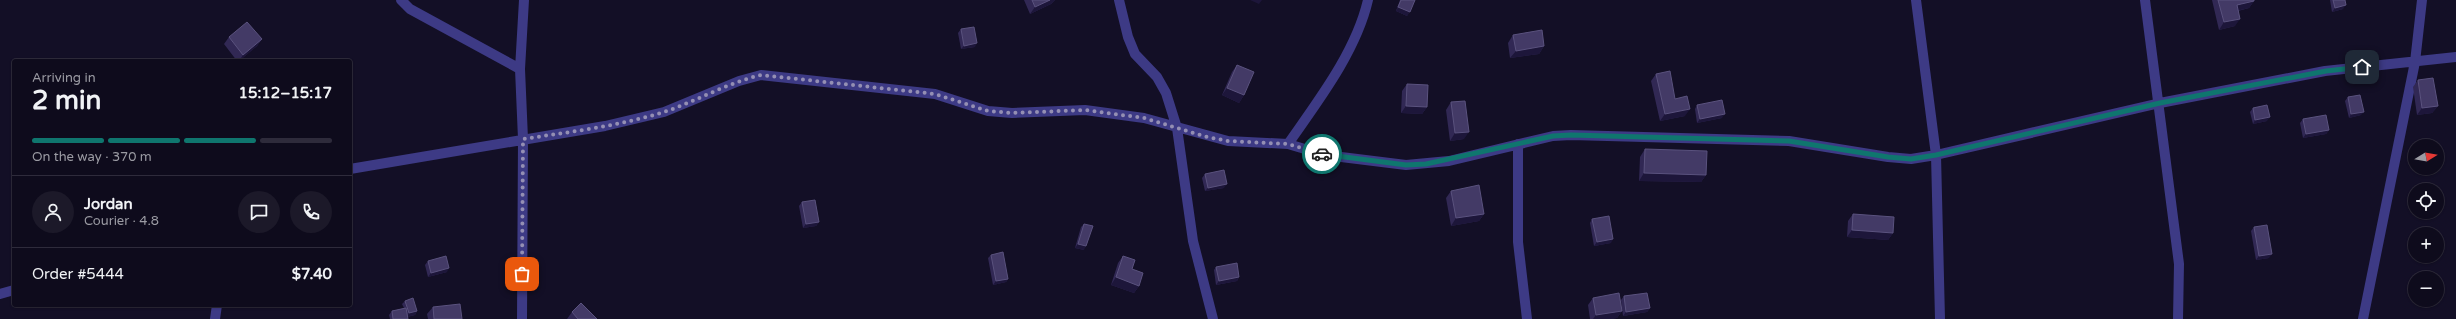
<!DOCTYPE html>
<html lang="en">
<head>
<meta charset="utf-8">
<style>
  body { margin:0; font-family:"Varela Round",sans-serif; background:#1c1929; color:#f1f3f6; height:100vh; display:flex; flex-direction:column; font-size:15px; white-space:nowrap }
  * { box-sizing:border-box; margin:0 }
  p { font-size:13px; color:#9b9ba3 }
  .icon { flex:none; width:22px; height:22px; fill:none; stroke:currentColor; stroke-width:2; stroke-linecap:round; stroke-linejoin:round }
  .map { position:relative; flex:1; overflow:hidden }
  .side { position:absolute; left:12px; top:59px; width:340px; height:248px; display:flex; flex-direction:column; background:#0e0b1c; border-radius:4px; box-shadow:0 1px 3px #0004,0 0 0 1px #2e2b3b }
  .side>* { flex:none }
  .needle { width:26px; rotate:79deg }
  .controls { position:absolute; left:2408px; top:139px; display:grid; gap:8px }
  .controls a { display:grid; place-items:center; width:36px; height:36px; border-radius:50%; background:#0e0b1c; box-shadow:0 1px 3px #0004,0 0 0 1px #2e2b3b; font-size:20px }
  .pin { position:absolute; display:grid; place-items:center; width:34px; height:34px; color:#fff; margin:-17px; border-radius:8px; box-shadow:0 2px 6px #0006 }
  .courier { position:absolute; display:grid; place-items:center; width:40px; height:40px; margin:-20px; border:3px solid #0f766e; border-radius:50%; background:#fff; color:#222; box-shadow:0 1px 5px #0007 }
  .head em { font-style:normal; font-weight:700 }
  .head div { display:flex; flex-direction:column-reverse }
  .head { display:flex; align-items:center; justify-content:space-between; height:68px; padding:0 20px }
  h1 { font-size:26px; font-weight:700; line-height:30px }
  .bar { display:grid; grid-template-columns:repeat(4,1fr); gap:6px 4px; align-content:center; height:48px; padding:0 20px }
  .bar i { height:5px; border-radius:3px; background:#2e2b3b }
  .bar .active { background:#0f766e }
  .bar p { grid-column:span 4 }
  .line { display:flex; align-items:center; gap:10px; padding:0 20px; border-top:1px solid #2e2b3b }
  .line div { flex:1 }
  .round { display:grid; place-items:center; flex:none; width:42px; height:42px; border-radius:21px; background:#1c1929 }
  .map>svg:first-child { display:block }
</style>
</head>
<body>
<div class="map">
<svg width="2456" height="319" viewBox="0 0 2456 319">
  <rect width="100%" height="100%" fill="#130f26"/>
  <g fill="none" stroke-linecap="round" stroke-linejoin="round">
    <path stroke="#3d3a85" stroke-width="10" d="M401 0 410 9 520 69
      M1119 0 1128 37 1135 54 1157 77 1166 93 1177 128 1193 241 1213 319
      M1916 0 1936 155 1940 319
      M2145 0 2179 264 2178 319
      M1288 144C1318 101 1356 52 1368 0
      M1518 144V242L1527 319
      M350 169 605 126 664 112 739 81 761 75 935 94 988 111 1012 113 1085 110 1144 118 1228 141 1288 144 1325 155 1406 165 1449 161 1553 136 1571 135 1789 141 1888 157 1911 159 1936 155 2160 103 2325 71 2456 57
      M0 294 14 290
      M215 319 217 305
      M522 319 523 139 520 69 524 0
      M2363 319 2415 62 2422 0"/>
  </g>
  <path fill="#312854" d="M1024 0H1055L1051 4 1030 14Z
    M1400 0H1415L1407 16 1396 11Z
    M2212 0H2254V1L2249 8 2238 11 2235 26 2219 30Z
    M2330 0H2345L2343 9 2332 12Z
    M961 29 975 47 961 49 958 33Z
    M1513 35 1544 46 1539 54 1510 58 1508 43Z
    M229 37 262 39 257 46 239 61H237L224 44Z
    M1237 65 1244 95 1239 103 1222 95 1232 72Z
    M1656 74 1675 99 1685 116 1660 121 1651 81Z
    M2418 80 2438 106 2432 113 2417 115 2413 87Z
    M1407 84 1427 107 1422 114 1401 113 1402 91Z
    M2348 97 2361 115 2349 118 2345 101Z
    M1451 102 1464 139 1450 141 1446 110Z
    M1697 105 1722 118 1697 123 1695 109Z
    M2253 108 2267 121 2253 124 2250 112Z
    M2303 119 2329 130 2326 134 2303 138 2300 123Z
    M1645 149 1706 175 1701 182 1639 181 1640 157Z
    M1205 174 1224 188 1205 191 1202 178Z
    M1451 191 1484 214 1479 221 1451 226 1446 198Z
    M802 202 819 222 816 226 803 228 799 206Z
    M1853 214 1893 233 1888 240 1847 237 1848 221Z
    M1592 219 1611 243 1594 246 1590 223Z
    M1084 224V250L1075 248 1081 227Z
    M2254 227 2269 258 2256 260 2251 231Z
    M991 255 1008 279 1006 282 993 285 988 258Z
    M1123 256 1132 269 1139 286 1134 293 1111 285 1118 263Z
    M428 261 447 272 428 277 425 265Z
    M1216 267 1239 277 1237 281 1216 285 1214 270Z
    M1624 296 1650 308 1647 312 1623 316 1621 300Z
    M1593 298 1622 311 1617 318 1610 319H1590L1588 305Z
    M405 301 417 311 415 315 407 317 408 319H390L389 315 392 311 404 308 402 304Z
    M433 307 462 319H428L427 314Z
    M572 312 597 319H567Z"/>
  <path fill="#1d163a" d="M1050 0H1055L1051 4 1030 14 1035 7Z
    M1250 0H1262L1259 4Z
    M2254 1 2249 8 2232 12 2237 5Z
    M2346 5 2343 9 2332 12 2335 8Z
    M1398 7 1410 12 1407 16 1396 11Z
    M2240 19 2235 26 2219 30 2224 22Z
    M262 39 257 46 239 61 243 55Z
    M977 43 975 47 961 49 964 46Z
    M1544 46 1539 54 1510 58 1516 51Z
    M1227 88 1244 95 1239 103 1222 95Z
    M1406 106 1427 107 1422 114 1401 113Z
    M2438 106 2432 113 2417 115 2422 108Z
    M1690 109 1685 116 1660 121 1665 114Z
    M2364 112 2361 115 2349 118 2351 114Z
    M1725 114 1722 118 1697 123 1700 119Z
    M2270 117 2267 121 2253 124 2255 120Z
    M2329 130 2326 134 2303 138 2306 134Z
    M1469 132 1464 139 1450 141 1455 133Z
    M1644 173 1706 175 1701 182 1639 181Z
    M1227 184 1224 188 1205 191 1208 188Z
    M1484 214 1479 221 1451 226 1456 218Z
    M819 222 816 226 803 228 806 224Z
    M1852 230 1893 233 1888 240 1847 237Z
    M1613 239 1611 243 1594 246 1597 242Z
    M1078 244 1086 246 1084 250 1075 248Z
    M2272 254 2269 258 2256 260 2259 256Z
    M449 268 447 272 428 277 431 273Z
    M1116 277 1139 286 1134 293 1111 285Z
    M1239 277 1237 281 1216 285 1219 281Z
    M1008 279 1006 282 993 285 996 281Z
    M1650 308 1647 312 1623 316 1626 312Z
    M417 311 415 315 407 317 409 313Z
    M1622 311 1617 318 1610 319H1593L1596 315Z"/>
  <path fill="#433a66" stroke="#5a527e" d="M1032 0H1050L1035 7Z
    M1401 0H1415L1410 12 1398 7Z
    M2218 0H2254V1L2237 5 2240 19 2224 22Z
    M2333 0H2345L2346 5 2335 8Z
    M247 22 262 39 243 55 229 37Z
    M974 27 977 43 964 46 961 29Z
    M1542 30 1544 46 1516 51 1513 35Z
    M1237 65 1254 72 1244 95 1227 88Z
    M1670 71 1675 99 1687 96 1690 109 1665 114 1656 74Z
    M2433 78 2438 106 2422 108 2418 80Z
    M1407 84 1428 85 1427 107 1406 106Z
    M2360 95 2364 112 2351 114 2348 97Z
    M1722 100 1725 114 1700 119 1697 105Z
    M1465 101 1469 132 1455 133 1451 102Z
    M2267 105 2270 117 2255 120 2253 108Z
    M2326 115 2329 130 2306 134 2303 119Z
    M1645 149 1707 151 1706 175 1644 173Z
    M1224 170 1227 184 1208 188 1205 174Z
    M1479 185 1484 214 1456 218 1451 191Z
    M815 200 819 222 806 224 802 202Z
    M1853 214 1894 217 1893 233 1852 230Z
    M1609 216 1613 239 1597 242 1592 219Z
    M1084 224 1093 226 1086 246 1078 244Z
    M2267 225 2272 254 2259 256 2254 227Z
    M1003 252 1008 279 996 281 991 255Z
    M446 256 449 268 431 273 428 261Z
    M1123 256 1135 260 1132 269 1143 273 1139 286 1116 277Z
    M1237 263 1239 277 1219 281 1216 267Z
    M1619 293 1622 311 1596 315 1593 298Z
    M1647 293 1650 308 1626 312 1624 296Z
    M413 298 417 311 409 313 405 301Z
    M581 303 597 319H578L572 312Z
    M460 304 462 319H434L433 307Z
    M406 308 408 319H393L392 311Z"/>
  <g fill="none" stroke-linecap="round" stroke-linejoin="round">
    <path stroke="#948fb3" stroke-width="4" stroke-dasharray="0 7.2" d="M522 274 523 139C570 132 618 126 664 112 697 101 727 83 761 75L935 94 988 111 1012 113 1085 110 1144 118 1207 137 1228 141 1288 144 1322 154"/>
    <path stroke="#0f766e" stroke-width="5" d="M1322 154 1406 165 1426 164 1553 136 1571 135 1789 141 1888 157 1911 159 1936 155 2160 103 2326 71 2362 67"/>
  </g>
</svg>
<div class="controls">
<a><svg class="needle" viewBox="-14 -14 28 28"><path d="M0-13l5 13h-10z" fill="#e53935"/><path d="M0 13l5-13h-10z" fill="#9b9ba3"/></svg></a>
<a><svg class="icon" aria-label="locate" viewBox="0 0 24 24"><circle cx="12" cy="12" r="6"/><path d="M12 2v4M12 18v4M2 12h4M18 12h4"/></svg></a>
<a>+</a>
<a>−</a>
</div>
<div class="pin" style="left:522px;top:274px;background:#ea580c"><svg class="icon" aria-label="bag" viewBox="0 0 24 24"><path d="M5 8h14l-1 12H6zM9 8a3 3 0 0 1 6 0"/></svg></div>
<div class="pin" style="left:2362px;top:67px;background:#1f2937"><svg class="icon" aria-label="home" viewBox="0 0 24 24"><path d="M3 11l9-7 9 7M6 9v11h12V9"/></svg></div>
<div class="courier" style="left:1322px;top:154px"><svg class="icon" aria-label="car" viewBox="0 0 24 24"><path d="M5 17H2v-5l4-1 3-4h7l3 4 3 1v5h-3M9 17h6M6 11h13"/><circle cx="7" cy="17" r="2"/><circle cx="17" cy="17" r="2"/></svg></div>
<section class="side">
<div class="head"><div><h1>2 min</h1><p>Arriving in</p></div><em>15:12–15:17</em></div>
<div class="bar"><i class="active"></i><i class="active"></i><i class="active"></i><i></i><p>On the way · 370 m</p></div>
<div class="line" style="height:72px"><a class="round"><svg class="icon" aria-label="person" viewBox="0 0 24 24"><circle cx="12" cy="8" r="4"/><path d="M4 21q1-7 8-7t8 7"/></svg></a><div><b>Jordan</b><p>Courier · 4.8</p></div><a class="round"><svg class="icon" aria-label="chat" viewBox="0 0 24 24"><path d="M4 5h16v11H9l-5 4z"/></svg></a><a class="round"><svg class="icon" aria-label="phone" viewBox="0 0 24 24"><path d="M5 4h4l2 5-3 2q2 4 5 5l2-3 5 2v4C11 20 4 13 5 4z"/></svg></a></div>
<div class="line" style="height:52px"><div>Order #5444</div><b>$7.40</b></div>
</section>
</div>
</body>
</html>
